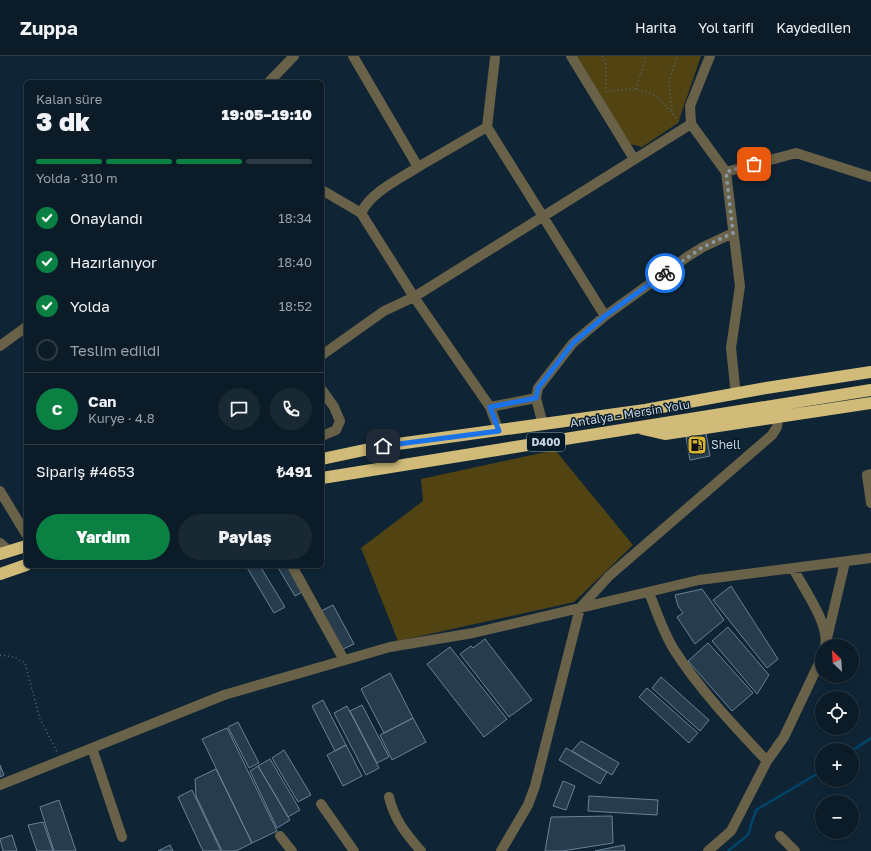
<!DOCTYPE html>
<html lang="tr">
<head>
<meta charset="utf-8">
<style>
  body { margin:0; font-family:"Golos Text",sans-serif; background:#192934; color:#f1f3f6; height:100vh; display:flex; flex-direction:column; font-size:15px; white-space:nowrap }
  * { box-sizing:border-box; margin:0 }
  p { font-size:13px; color:#9aa1a8 }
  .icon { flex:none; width:22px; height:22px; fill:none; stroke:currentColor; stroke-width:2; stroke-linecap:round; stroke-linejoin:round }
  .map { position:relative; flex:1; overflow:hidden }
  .sheet { position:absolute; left:24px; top:24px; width:300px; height:488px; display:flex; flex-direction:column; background:#0b1c28; border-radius:6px; box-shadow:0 2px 6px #0003,0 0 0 1px #2b3a45 }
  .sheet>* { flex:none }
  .needle { width:26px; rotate:335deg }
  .tools { position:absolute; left:815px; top:583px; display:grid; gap:8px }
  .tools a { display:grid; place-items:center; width:44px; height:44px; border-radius:50%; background:#0b1c28; box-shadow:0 2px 6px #0003,0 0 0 1px #2b3a45; font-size:20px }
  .pin { position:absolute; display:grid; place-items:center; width:34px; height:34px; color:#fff; margin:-17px; border-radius:8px; box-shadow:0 2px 6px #0006 }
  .courier { position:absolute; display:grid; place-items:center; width:40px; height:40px; margin:-20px; border:3px solid #1a73e8; border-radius:50%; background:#fff; color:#222; box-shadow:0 1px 5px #0007 }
  .summary em { font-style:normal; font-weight:800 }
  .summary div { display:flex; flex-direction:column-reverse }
  .summary { display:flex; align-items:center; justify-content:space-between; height:68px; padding:0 12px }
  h1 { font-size:26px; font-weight:800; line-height:30px }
  .bar { display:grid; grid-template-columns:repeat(4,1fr); gap:6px 4px; align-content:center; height:48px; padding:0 12px }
  .bar i { height:5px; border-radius:3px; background:#2b3a45 }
  .bar .active { background:#0b8043 }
  .bar p { grid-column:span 4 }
  .line { display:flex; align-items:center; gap:10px; padding:0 12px; border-top:1px solid #2b3a45 }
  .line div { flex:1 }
  .round { display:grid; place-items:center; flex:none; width:42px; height:42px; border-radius:21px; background:#192934 }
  ol { padding:0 12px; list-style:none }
  li { display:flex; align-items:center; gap:12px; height:44px }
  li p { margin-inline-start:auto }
  li .icon { padding:4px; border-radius:50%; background:#0b8043; color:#fff; stroke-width:4 }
  li:last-child { color:#9aa1a8 }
  li i { width:22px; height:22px; border:2px solid #2b3a45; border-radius:50% }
  .primary-button { display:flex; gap:8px; margin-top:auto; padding:8px 12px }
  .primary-button a { flex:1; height:46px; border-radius:24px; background:#0b8043; color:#fff; font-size:16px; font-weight:800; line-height:46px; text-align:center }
  .primary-button a+a { background:#192934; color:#f1f3f6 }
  header { display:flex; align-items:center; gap:24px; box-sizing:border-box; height:56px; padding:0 20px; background:#0b1c28; border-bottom:1px solid #2b3a45 }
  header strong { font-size:19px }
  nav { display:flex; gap:22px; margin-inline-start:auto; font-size:14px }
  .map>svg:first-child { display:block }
</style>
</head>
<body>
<header>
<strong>Zuppa</strong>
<nav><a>Harita</a><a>Yol tarifi</a><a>Kaydedilen</a></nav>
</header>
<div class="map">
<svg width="871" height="795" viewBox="0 0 871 795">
  <rect width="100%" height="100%" fill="#0f2535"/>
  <path fill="#514312" d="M576 0H701L678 67 642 91 630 88Z
    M555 394 633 489 574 546 398 585 361 492 423 445 421 423Z"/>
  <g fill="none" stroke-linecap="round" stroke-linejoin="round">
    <path stroke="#01446b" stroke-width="2.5" d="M852 695 871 682
      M728 795 748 779 756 754 822 715"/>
  </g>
  <path fill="#273d4e" stroke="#6a8296" d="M706 377 710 400 690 404 686 381Z
    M246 510H260L285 551 274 557Z
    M277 510H289L304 535 295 540Z
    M731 530 778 603 767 612 713 544Z
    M702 533 724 564 695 588 677 561 683 557 678 550 675 539Z
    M333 549 354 588 341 594 321 555Z
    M728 571 769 619 757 638 712 585Z
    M485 583 532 644 509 661 460 598 471 590 473 592Z
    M708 587 753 637 732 655 688 605Z
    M450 591 507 663 484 681 427 608Z
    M390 617 413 662 384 677 361 633Z
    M661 621 709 664 700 675 652 632Z
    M647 632 698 677 689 687 639 641Z
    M323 644 346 689 335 695 312 650Z
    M362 649 389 701 377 707 350 655Z
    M347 650 379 712 366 719 334 657Z
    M413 662 426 686 392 704 380 679Z
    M238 666 259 707 249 712 228 671Z
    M227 672 277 775 252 787 202 683Z
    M581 685 619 707 612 719 572 695Z
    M346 689 362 720 343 730 327 699Z
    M566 692 607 716 600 728 559 704Z
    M284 694 311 739 298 746 272 702Z
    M270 703 300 754 288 761 258 710Z
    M0 709 4 719 0 721Z
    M258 710 290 764 277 772 250 715Z
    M216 713 252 787 236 795H222L196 740 195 723Z
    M563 725 575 730 566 754 553 750Z
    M192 734 221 795H203L178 741Z
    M589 740 658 744 657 759 588 755Z
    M59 744 76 795H54L40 751Z
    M612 760 613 787 562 795H545L551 761Z
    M43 766 53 795H37L28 769Z
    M12 779 17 795H3L0 783Z
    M170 789 173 795H158Z
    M624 789 625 795H595Z"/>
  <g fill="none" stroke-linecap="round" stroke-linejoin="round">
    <path stroke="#586a78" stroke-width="1.5" stroke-dasharray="1 3" stroke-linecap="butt" d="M602 0 606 10V35
      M636 33 646 0
      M606 36C642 29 657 34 678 65
      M672 54 669 24 678 0
      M0 599 14 601 25 607 40 663 57 696"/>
    <path stroke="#6a6248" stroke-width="10" d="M353 0 418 111C398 124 371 136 361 157L414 241 490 351 499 375
      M571 0 634 103
      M710 0 690 50 691 68 726 116 740 230 731 292 735 330
      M495 2 487 71 605 260
      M269 26 294 0
      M418 111 487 71
      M726 116 796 97 871 121
      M322 134 361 157
      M0 290 26 271
      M322 299 384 255 414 241 691 68
      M322 334 334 351 340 365 336 374 322 380
      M490 351 536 342
      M543 369 536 342 538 332 573 287 605 260 687 201 703 191 733 177
      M871 418 867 419 871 447
      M0 435 26 478
      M0 487 9 495
      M292 510 344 604
      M793 512C803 532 830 568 825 590
      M649 536C656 555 663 575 673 592 699 633 734 670 767 705
      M827 582 845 506
      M92 692 122 781
      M0 729 224 639 390 591 473 577 699 524 871 502
      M389 741C394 763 406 778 421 795
      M321 748 354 795
      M280 780 292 795
      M780 780 795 795
      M501 795 528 749 535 730 580 552 609 520 772 379 777 371 778 361
      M708 795 731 775 767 705 784 681 822 601"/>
    <path stroke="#d0bb78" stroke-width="12" d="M643 373 665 378 871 347
      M322 403 383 390 645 354 766 332 871 316
      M322 422 871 334
      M0 498 26 490
      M0 518 26 509"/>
  </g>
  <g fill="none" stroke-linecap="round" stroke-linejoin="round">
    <path stroke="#8797a4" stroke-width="4" stroke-dasharray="0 7.2" d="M665 217 703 191 733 177 726 116 754 108"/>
    <path stroke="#1a73e8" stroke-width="5" d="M383 390 499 375 490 351 536 342 538 332 573 287 605 260 665 217"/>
  </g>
  <defs>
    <symbol id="fuel-square" viewBox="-11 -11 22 22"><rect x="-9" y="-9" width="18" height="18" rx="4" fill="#d8b434" stroke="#061b2a"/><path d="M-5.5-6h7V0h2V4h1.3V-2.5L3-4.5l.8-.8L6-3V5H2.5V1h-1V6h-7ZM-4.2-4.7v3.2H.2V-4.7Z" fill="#111"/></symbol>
  </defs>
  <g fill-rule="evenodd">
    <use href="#fuel-square" x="686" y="378" width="22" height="22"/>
  </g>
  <g text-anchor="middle" stroke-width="3" stroke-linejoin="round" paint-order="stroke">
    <rect fill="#061b2a" stroke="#8e9da9" stroke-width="1" x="527" y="377" width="38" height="18" rx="3"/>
    <g font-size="11" font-weight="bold" fill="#c8d5e0">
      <text x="546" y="390">D400</text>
    </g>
    <g font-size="12" fill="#c8d5e0" stroke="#061b2a">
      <text transform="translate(630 358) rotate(-9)" y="4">Antalya - Mersin Yolu</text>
    </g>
    <g font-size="12" fill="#c8d5e0" stroke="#061b2a" text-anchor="start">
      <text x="711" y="393">Shell</text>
    </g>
  </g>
</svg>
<div class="tools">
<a><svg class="needle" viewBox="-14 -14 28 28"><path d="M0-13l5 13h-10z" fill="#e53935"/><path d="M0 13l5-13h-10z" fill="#9aa1a8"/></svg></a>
<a><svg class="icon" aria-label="locate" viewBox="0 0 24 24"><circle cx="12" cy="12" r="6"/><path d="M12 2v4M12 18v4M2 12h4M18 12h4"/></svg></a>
<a>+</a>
<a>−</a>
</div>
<div class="pin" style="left:754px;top:108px;background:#ea580c"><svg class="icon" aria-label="bag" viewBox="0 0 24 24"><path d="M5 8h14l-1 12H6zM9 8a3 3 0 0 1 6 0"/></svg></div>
<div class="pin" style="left:383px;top:390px;background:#1f2937"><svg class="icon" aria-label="home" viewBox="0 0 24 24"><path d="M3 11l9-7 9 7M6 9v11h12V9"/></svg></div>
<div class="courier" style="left:665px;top:217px"><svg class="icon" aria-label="bike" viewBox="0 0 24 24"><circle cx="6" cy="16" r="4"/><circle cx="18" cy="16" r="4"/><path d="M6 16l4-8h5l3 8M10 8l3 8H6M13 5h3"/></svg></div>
<section class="sheet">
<div class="summary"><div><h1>3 dk</h1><p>Kalan süre</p></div><em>19:05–19:10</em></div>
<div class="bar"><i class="active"></i><i class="active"></i><i class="active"></i><i></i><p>Yolda · 310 m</p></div>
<ol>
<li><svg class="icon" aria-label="check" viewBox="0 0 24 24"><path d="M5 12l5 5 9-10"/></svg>Onaylandı<p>18:34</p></li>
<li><svg class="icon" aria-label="check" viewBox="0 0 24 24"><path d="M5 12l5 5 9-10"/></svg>Hazırlanıyor<p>18:40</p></li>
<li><svg class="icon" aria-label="check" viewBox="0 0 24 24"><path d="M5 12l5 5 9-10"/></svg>Yolda<p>18:52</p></li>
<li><i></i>Teslim edildi</li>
</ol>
<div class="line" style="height:72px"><b class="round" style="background:#0b8043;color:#fff">C</b><div><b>Can</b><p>Kurye · 4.8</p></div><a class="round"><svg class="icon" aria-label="chat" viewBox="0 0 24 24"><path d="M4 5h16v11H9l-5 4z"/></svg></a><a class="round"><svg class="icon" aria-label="phone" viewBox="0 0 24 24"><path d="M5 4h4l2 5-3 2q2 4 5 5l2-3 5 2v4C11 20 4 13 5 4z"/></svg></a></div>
<div class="line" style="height:52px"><div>Sipariş #4653</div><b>₺491</b></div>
<div class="primary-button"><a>Yardım</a><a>Paylaş</a></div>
</section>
</div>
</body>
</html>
